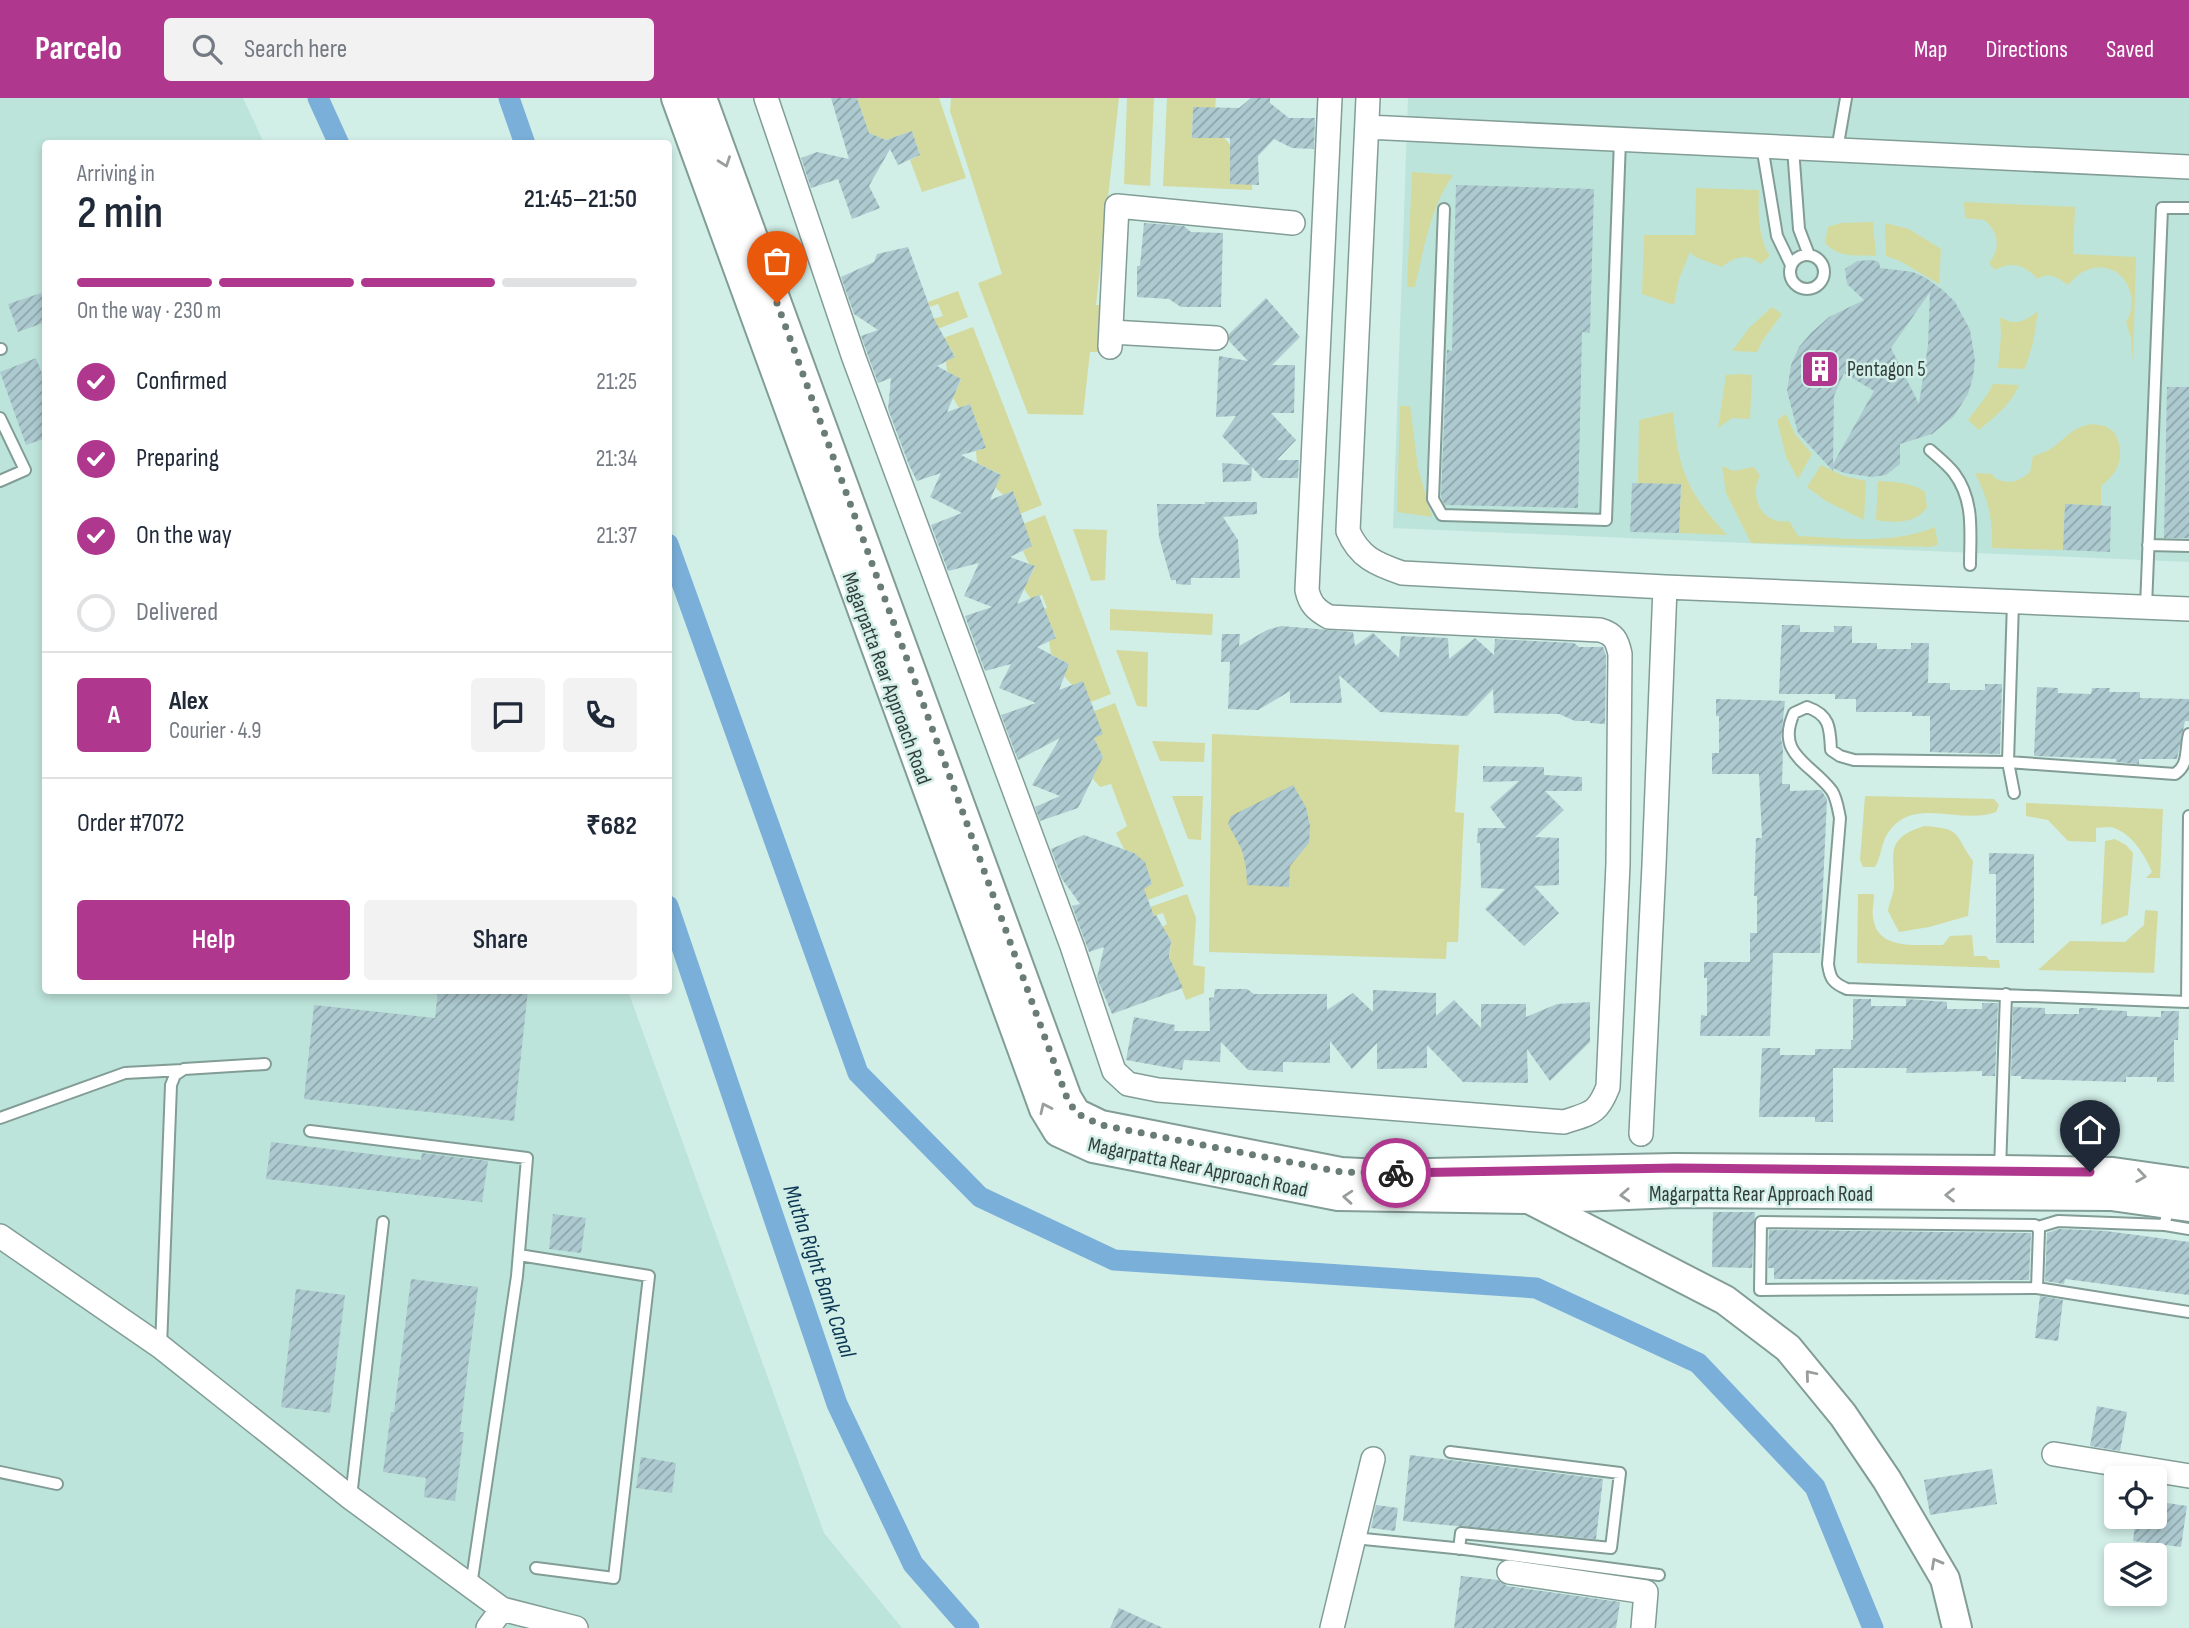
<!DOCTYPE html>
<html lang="en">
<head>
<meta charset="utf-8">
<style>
  body { margin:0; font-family:"Sofia Sans Condensed",sans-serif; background:#f2f2f3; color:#1f2937; height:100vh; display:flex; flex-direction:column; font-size:26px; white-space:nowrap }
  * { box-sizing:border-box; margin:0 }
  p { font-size:23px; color:#747a83 }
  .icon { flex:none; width:38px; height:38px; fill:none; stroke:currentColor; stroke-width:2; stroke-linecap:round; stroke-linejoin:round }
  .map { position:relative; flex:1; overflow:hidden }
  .sheet { position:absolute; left:42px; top:42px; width:630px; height:854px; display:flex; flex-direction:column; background:#fff; border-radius:7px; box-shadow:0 4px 10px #0003 }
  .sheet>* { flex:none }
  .buttons { position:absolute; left:2104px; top:1368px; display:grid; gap:14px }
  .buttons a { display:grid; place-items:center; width:63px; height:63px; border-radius:7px; background:#fff; box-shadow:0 4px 10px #0003; font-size:35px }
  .pin { position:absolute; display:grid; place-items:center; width:60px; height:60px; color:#fff; margin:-72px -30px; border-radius:50% 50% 50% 0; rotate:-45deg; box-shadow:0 0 7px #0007 }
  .pin .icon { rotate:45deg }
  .courier { position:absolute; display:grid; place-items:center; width:70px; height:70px; margin:-35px; border:5px solid #af388e; border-radius:50%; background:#fff; color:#222; box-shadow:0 2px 9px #0007 }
  .overview em { font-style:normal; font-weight:600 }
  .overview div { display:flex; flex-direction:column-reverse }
  .overview { display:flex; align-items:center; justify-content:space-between; height:119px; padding:0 35px }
  h1 { font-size:46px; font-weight:600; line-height:52px }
  .bar { display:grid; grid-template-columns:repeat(4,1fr); gap:10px 7px; align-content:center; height:84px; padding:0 35px }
  .bar i { height:9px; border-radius:5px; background:#e0e1e3 }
  .bar .on { background:#af388e }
  .bar p { grid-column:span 4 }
  .line { display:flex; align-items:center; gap:18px; padding:0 35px; border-top:2px solid #e0e1e3 }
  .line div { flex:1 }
  .round { display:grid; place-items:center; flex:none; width:74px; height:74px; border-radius:7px; background:#f2f2f3 }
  ol { padding:0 35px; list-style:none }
  li { display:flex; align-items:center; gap:21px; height:77px }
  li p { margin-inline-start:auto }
  li .icon { padding:7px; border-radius:50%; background:#af388e; color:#fff; stroke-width:4 }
  li:last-child { color:#747a83 }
  li i { width:38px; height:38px; border:4px solid #e0e1e3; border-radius:50% }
  .cta { display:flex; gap:14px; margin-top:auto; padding:14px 35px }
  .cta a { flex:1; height:80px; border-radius:7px; background:#af388e; color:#fff; font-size:28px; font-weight:600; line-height:80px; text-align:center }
  .cta a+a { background:#f2f2f3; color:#1f2937 }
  header { display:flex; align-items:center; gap:42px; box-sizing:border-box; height:98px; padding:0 35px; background:#af388e; color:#fff }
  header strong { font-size:33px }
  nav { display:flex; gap:38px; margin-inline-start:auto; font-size:24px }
  .search { width:490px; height:63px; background:#f2f2f3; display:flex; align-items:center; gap:18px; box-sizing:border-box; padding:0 24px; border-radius:7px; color:#747a83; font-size:26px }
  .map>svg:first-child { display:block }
</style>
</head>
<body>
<header>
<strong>Parcelo</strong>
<div class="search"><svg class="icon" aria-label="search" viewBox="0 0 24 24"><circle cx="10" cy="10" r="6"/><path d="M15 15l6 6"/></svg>Search here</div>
<nav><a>Map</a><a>Directions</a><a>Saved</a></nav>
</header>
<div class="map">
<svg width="2189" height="1530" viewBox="0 0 2189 1530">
  <defs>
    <pattern id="building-hatch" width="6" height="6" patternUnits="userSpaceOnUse" patternTransform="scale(1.75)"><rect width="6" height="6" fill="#adcad0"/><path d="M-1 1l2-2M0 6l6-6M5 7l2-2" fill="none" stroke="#8da5aa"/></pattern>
  </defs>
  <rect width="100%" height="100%" fill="#d1eee7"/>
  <path fill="#bde4da" d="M0 0H243L264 45 46 46V892L628 893 824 1435 902 1530H0Z
    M1408 0H2189V464L1393 430Z"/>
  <path fill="#d4da9e" d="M857 0H939L966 80 922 94 910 62 920 57 912 33 886 42 859 31 858 26 865 23Z
    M951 0H1119L1096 207H1103L1102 254H1090L1083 317 1028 316 978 185 1002 176 950 13Z
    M1127 0H1154L1150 88 1124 86Z
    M1167 0H1216L1215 10H1193L1192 40H1212L1220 35 1240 58V63H1230V86H1252V92L1163 88Z
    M1412 74 1453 77C1430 110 1424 151 1415 189H1407Z
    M1696 90 1759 92C1758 114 1758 139 1770 158L1760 166C1748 154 1734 159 1722 169L1695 159 1690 154 1679 181 1674 207 1642 196 1644 137H1695Z
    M1964 104 2075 109 2073 156 2136 159 2133 265 2131 240 2126 224C2143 196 2119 158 2085 173 2079 175 2073 182 2068 187 2059 180 2048 173 2038 181 2025 168 2013 162 1995 172L1989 165C2001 150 1999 134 1984 122L1965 120Z
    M1840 125 1873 124 1876 158C1857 157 1838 160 1825 145L1828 129Z
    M1885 125 1909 131 1941 151 1939 186 1900 163 1886 158Z
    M958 193 968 219 935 232 930 222 943 218 938 206 930 209 928 204Z
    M1772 209 1782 216 1763 242 1757 254 1732 253 1750 229Z
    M2038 213 2033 245 2025 271 1998 270 2001 238 2000 219C2014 228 2025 224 2038 213Z
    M973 229 1042 407 1012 419 1008 409 1017 405 1013 393 1003 397 995 389 1000 376 977 365 976 353 986 350 970 306 959 310 953 300 961 282 947 273 946 264 955 258 949 248 942 251 938 242Z
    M1739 276 1752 277 1750 321 1732 320 1718 330 1726 277Z
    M1993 286 2019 287C2011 307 1995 318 1979 332L1968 322 1987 297Z
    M1400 308H1410L1418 370 1432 419 1397 414Z
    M1673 314C1678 372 1688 395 1727 437L1679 435 1681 387 1638 385 1639 322Z
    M1786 316 1795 336 1812 356 1798 381 1786 359 1777 322Z
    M2093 326 2105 328 2114 334C2126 355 2120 374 2101 388V408L2065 406 2063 452 1992 450C1993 421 1988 400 1975 375L1992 376 1995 380C2008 387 2019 384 2030 374L2033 358C2063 351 2065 329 2093 326Z
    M1821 367 1844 378 1866 383 1864 422 1826 403 1807 389Z
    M1722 368 1733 373 1754 369 1760 378C1748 399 1763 428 1789 423L1798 438C1842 440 1893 447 1935 429L1938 447 1930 449 1751 445 1726 395Z
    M1878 383C1893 384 1912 384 1925 394L1927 409C1916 426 1895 425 1876 422Z
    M1045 417 1111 596 1073 611 1072 587 1064 578 1069 566 1051 556 1049 543 1056 539 1051 527 1044 530 1038 514 1047 510 1042 497 1031 501 1024 491 1035 469 1029 466 1023 453 1031 448 1016 429Z
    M1073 431 1107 432 1105 482 1091 483Z
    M1110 511 1213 516 1212 537 1110 532Z
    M1116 552 1148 554 1147 609 1137 608Z
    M1115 605 1184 788 1148 802 1143 791 1152 786 1148 773 1142 770C1140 758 1135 755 1124 751L1116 735 1127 728 1111 686 1100 689 1092 680 1103 659 1094 640 1077 620Z
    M1212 636 1459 647 1455 714 1464 715 1458 844H1447L1446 861 1209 854Z
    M1152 643 1205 645 1204 664 1160 663Z
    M1172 698H1203L1201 742 1188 741Z
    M1865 698 1994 701 1999 707 1996 714C1960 728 1911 695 1886 738 1881 748 1881 759 1875 769H1863L1860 762Z
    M2026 705 2163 711 2160 780H2146L2152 774C2145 757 2132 736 2114 730 2109 728 2101 730 2096 730V744L2068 743 2048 722 2026 718Z
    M1924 728C1962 731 1953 734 1973 763L1968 818 1929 829 1899 834 1888 813C1889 805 1894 796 1894 787 1894 754 1885 741 1924 728Z
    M2115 741 2126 747 2133 755 2128 817 2101 827 2105 743Z
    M1187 796 1196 820 1193 867 1205 869 1204 895 1186 902 1177 878 1169 867 1171 843 1162 829 1167 826 1163 815 1154 818 1150 809Z
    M1858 796H1874C1874 805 1871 815 1874 824 1880 853 1921 846 1943 847L1950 838 1972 837 1974 858H1986L1989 862H1999L2000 870 1857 865Z
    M2145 812 2158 813 2154 875 2038 872 2070 843 2125 844 2144 827Z"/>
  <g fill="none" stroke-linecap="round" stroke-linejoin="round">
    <path stroke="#7aafd9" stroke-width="21" d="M318 0 339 46
      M509 0 525 46
      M668 446 858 975 980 1099 1114 1162 1536 1190 1698 1265 1815 1389 1873 1530
      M668 808 837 1306 913 1466 969 1530"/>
  </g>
  <path fill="url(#building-hatch)" fill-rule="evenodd" d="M831 0H857L869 35 886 42 912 33 920 57 898 67 890 51 869 88 880 110 852 121 838 81 811 90 801 60 817 54 849 61Z
    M1251 0H1270V5L1289 20H1315L1314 51 1292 50 1274 41 1258 58 1259 87 1230 86V40H1192L1193 9 1239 10Z
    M1456 87 1594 91 1590 235 1582 234 1578 410 1445 407 1441 399 1447 252 1452 253Z
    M1144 125 1184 128 1191 134 1223 135 1221 209H1181L1169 201 1137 199V168H1140Z
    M908 149 934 221 955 259 937 268 961 281 947 314 970 306 986 350 961 357 1001 377 990 402 1013 393 1032 448 1010 459 1035 468 1017 506 1039 497 1056 540 1037 549 1069 566 1059 592 1083 583 1103 636 1094 640 1103 659 1078 710 1040 723 1035 709 1060 698 1032 687 1060 640 1018 662 1001 617 1036 605 999 590 1011 566 985 573 965 518 992 509 964 498 979 465 948 473 931 427 962 415 930 399 941 375 917 383 909 367 888 311 891 280 878 285 861 238 878 232 854 216 841 179 874 164 877 156Z
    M1872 162 1879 164 1880 170 1913 174 1926 180 1944 193 1955 204 1970 232 1975 262 1973 279 1968 296 1954 318 1932 336 1900 346V366L1886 377 1872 379 1844 375 1833 370V373L1798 335 1787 293 1791 267 1799 249 1811 235 1829 219 1864 202 1847 186 1845 171 1857 163ZM1930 194 1928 247 1919 306 1891 250ZM1844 275 1874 293 1833 366 1834 298Z
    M41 195 46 207V224L18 234 8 206Z
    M1266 200 1300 239 1272 267H1295L1294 315H1271L1296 342 1277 362H1299L1298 380H1262L1252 369 1251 383 1223 384 1222 365 1250 367 1222 338 1236 318 1216 319 1219 258 1248 263 1229 243V236Z
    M36 260 46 286V340L26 347 0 274Z
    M2167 289H2189V440H2164Z
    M1632 385 1681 386 1679 435 1630 434Z
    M1205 404H1257V416L1223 419 1238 442 1240 480H1191V487L1176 486V482H1171L1159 439 1157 406H1205Z
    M2065 406 2111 408 2110 454 2063 452Z
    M1782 527H1800V534H1834V528H1852V545H1877V551H1911V545H1929L1928 585H1950V592H1985V586H2002L2000 656 1930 654V618H1912V614H1856V601H1835V596H1779Z
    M1281 528 1353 534 1355 548 1373 535 1399 560 1401 538 1448 540 1449 561 1475 540 1494 557 1495 541 1574 545 1579 549H1603L1606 558 1605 626 1590 625V623H1575L1559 616 1494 615 1493 591 1467 618 1380 614 1339 577 1342 605H1290V593L1258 612 1228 611 1230 564H1221L1222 536H1240L1239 548 1267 532Z
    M2037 589 2058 590V595L2091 596 2092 590H2110L2109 594H2140V600L2189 601V623H2185L2177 661H2139V666L2116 664V661L2034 658Z
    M1716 601 1785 603 1781 641 1783 651 1782 686H1790V693L1821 692 1827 701 1820 855H1773L1770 938H1700L1701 917 1707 918V880H1704V864H1750V835H1757V798H1754L1756 740H1762L1759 676H1712V655H1719V618H1716Z
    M1483 668 1544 669V677L1582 679V693H1545L1564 712 1535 739 1559 740V787L1534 788 1559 815 1524 848 1485 811 1505 791 1481 790 1480 745H1477L1478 730H1506L1490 709 1519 683 1483 684Z
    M1293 687 1306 709 1310 728 1309 745 1290 768 1289 789 1247 787 1246 770 1242 752 1228 726 1231 718Z
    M1084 737 1134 755 1145 764 1152 786 1144 791 1154 818 1156 817 1171 843 1169 859 1183 890 1112 916 1097 880 1104 849 1089 854 1072 808 1080 806 1062 781 1051 751Z
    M1989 755 2034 756V845H1996V776H1989Z
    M1215 891H1247L1254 896H1327V912L1353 895 1373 914V892L1436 895V918L1454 902 1481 930V906H1526V919L1557 906 1590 904V944L1550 983 1527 951 1528 985 1463 984 1427 947V970L1377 971V945L1352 971 1330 943V965L1283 964V974L1248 972 1221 944 1220 964 1184 962 1182 972 1126 962 1134 919 1175 927 1174 933H1210L1209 900 1214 899Z
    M438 892H528L514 1023 304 1001 314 907 435 920Z
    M1853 901H1871V908H1906V901L1947 904V911H1982V905H1998L1995 978H1982V973L1906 975 1907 970H1833V1024H1815V1019H1759L1762 950H1780V957H1815V951H1851V942H1853Z
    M2013 909 2045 910V916H2079V910H2097V912L2127 913V918L2161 919V913H2179L2178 942H2174V984H2157V979H2126V984L2021 981V978H2011Z
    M271 1044 421 1062 422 1055 488 1063 482 1104 266 1081Z
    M1713 1114H1755L1752 1170 1712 1169Z
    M553 1116 586 1120 581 1155 549 1151Z
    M2059 1131 2106 1133 2189 1144V1197L2065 1181 2064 1186 2045 1183 2047 1135Z
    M1769 1132 2031 1135 2029 1182 1774 1181V1170H1768Z
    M411 1181 478 1189 460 1334H464L455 1403 424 1399 426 1380 383 1374 391 1314H394Z
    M296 1191 345 1197 330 1315 281 1309Z
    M2040 1198 2063 1202 2058 1243 2035 1240Z
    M2097 1308 2127 1314 2120 1353 2090 1348Z
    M1410 1357 1603 1381 1596 1441 1403 1423Z
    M641 1359 676 1365 672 1395 636 1390Z
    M1992 1371 1997 1406 1930 1417 1924 1382Z
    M2154 1403 2187 1408 2181 1449 2133 1443 2136 1419H2154Z
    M1376 1407 1398 1410 1395 1433 1371 1430Z
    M1461 1478 1498 1482 1507 1488 1620 1504 1616 1530H1454Z
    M1119 1510 1163 1530H1110Z"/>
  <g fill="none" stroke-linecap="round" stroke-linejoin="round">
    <defs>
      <path id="service" d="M1762 48 1777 138 1791 167
        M1793 50 1799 131 1809 157
        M1837 52 1846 0
        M1444 111 1433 401 1442 417 1606 422 1620 42
        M1790 174a17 17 0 1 1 34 0a17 17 0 1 1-34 0Z
        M0 251H1
        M0 320 25 372 0 383
        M1930 352C1938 359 1948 367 1954 375 1975 403 1970 435 1970 467
        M2148 447 2189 448
        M2013 504 2008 664 2014 695
        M2146 509 2162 110H2189
        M2189 636C2185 652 2189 667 2175 676L2008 664 1854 662 1840 658 1831 652C1830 630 1830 617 1807 609L1794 615C1775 657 1811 665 1832 693 1837 701 1838 711 1840 720L1828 866C1830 881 1833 885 1847 891L2187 904 2189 718
        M0 1020 125 975 182 972
        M310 1033 527 1060 517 1178 471 1488
        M2000 1072 2006 896
        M2168 1106 2165 1127 2189 1131
        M2038 1129 2058 1123 2165 1127
        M519 1157 649 1178 614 1480 536 1470
        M2037 1190 2039 1132 2035 1127 1761 1124 1760 1192 2037 1190 2189 1214
        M161 1249 171 987 175 977 184 971 265 966
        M1450 1354 1620 1375 1611 1450 1461 1435 1459 1451
        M0 1374 57 1386
        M351 1399 383 1124
        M1354 1440 1464 1451 1659 1477"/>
      <path id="minor" d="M766 0 854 260 1072 848 1114 973 1128 986 1158 992 1564 1024C1590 1015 1597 1017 1608 989L1618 766 1620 556C1617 542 1614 536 1600 532L1329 519C1316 512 1310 506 1307 492L1330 0
        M1368 0 1348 433C1359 459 1376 466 1402 475L1665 489 2189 511
        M1367 29 2189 69
        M1111 234 1216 240
        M1110 249 1117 108 1293 125
        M1641 1036 1654 767 1665 489
        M0 1138 161 1249 351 1400 502 1511 576 1530
        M2054 1356 2189 1378
        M1509 1474 1646 1494 1643 1530
        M488 1530 502 1511
        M1332 1530 1373 1361"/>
      <path id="tertiary" d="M676 0 1044 1011 1058 1034 1093 1050 1338 1098 1529 1101 1676 1095 2111 1098 2189 1109
        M702 0 1067 1000 1076 1015 1101 1027 1341 1074 1380 1076 1675 1070 2000 1072 2113 1074 2189 1085
        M1531 1102 1725 1202 1788 1250 1843 1317 1887 1382 1945 1481 1957 1530"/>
    </defs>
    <use href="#service" stroke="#829d96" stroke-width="14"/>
    <use href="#minor" stroke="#829d96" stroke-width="26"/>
    <use href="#tertiary" stroke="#829d96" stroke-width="32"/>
    <use href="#service" stroke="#fff" stroke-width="10"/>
    <use href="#minor" stroke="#fff" stroke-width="23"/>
    <use href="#tertiary" stroke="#fff" stroke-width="28"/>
  </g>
  <defs><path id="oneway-chevron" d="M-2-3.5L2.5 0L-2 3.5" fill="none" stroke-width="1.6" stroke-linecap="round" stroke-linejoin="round" transform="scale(1.75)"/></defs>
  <g stroke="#999e9d">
    <use href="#oneway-chevron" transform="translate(725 64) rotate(70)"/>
    <use href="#oneway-chevron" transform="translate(1045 1010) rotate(-115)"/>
    <use href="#oneway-chevron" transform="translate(2141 1078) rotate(8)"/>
    <use href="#oneway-chevron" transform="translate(1625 1097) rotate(177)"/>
    <use href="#oneway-chevron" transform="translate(1950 1097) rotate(-180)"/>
    <use href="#oneway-chevron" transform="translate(1348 1099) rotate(-176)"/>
    <use href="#oneway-chevron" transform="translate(1810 1277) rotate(-130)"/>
    <use href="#oneway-chevron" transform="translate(1936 1465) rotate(-119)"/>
  </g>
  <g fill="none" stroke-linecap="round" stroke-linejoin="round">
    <path stroke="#6a7c77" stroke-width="7" stroke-dasharray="0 12.6" d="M777 205 1067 1000 1076 1015 1101 1027 1341 1074 1396 1075"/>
    <path stroke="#af388e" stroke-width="9" d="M1396 1075 1675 1070 2090 1074"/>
  </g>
  <defs>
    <symbol id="building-square" viewBox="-11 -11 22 22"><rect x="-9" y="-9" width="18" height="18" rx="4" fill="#af388e" stroke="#d1eee7"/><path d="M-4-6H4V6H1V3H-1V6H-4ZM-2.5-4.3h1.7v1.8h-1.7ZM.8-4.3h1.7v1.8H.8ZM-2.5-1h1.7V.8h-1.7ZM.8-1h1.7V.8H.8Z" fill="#fff"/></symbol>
  </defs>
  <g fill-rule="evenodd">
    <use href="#building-square" x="1798" y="249" width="44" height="44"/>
  </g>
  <g text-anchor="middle" stroke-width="5" stroke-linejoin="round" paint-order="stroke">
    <g font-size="21" fill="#333e3b" stroke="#d1eee7" text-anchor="start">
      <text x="1847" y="278">Pentagon 5</text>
    </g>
    <g font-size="21" fill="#333e3b" stroke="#d1eee7">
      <text transform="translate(887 580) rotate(70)" y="7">Magarpatta Rear Approach Road</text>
      <text transform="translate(1198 1069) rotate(12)" y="7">Magarpatta Rear Approach Road</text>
      <text x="1761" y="1103">Magarpatta Rear Approach Road</text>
    </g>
    <g font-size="23" font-style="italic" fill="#0b3653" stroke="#d1eee7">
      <text transform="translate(820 1173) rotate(71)" y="8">Mutha Right Bank Canal</text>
    </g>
  </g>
</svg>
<div class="buttons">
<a><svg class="icon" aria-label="locate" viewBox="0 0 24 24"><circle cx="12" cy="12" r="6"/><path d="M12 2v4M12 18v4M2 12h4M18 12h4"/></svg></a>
<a><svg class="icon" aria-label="layers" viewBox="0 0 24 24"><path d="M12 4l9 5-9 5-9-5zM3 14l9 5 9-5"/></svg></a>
</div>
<div class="pin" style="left:777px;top:205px;background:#ea580c"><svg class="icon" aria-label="bag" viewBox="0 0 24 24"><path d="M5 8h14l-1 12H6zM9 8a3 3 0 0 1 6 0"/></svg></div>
<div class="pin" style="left:2090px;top:1074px;background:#1f2937"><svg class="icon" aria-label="home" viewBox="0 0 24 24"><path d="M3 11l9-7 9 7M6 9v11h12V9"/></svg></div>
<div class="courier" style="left:1396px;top:1075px"><svg class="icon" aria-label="bike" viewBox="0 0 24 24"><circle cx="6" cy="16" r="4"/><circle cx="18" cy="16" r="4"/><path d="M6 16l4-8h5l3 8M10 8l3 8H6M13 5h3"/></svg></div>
<section class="sheet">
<div class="overview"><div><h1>2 min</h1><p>Arriving in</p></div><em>21:45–21:50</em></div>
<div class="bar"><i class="on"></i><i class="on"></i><i class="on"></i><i></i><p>On the way · 230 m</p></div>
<ol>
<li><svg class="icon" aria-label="check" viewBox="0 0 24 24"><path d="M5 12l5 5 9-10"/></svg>Confirmed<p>21:25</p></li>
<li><svg class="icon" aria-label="check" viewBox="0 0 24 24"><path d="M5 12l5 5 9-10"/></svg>Preparing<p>21:34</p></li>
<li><svg class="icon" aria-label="check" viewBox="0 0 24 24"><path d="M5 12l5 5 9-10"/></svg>On the way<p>21:37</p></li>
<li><i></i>Delivered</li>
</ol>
<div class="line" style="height:126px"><b class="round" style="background:#af388e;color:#fff">A</b><div><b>Alex</b><p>Courier · 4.9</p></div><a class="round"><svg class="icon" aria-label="chat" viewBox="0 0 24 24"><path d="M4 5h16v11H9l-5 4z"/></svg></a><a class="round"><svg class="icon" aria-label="phone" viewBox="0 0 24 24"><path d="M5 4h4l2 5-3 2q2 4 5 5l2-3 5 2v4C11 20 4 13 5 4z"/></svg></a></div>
<div class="line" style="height:91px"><div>Order #7072</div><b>₹682</b></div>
<div class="cta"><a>Help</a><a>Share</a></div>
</section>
</div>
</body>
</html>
